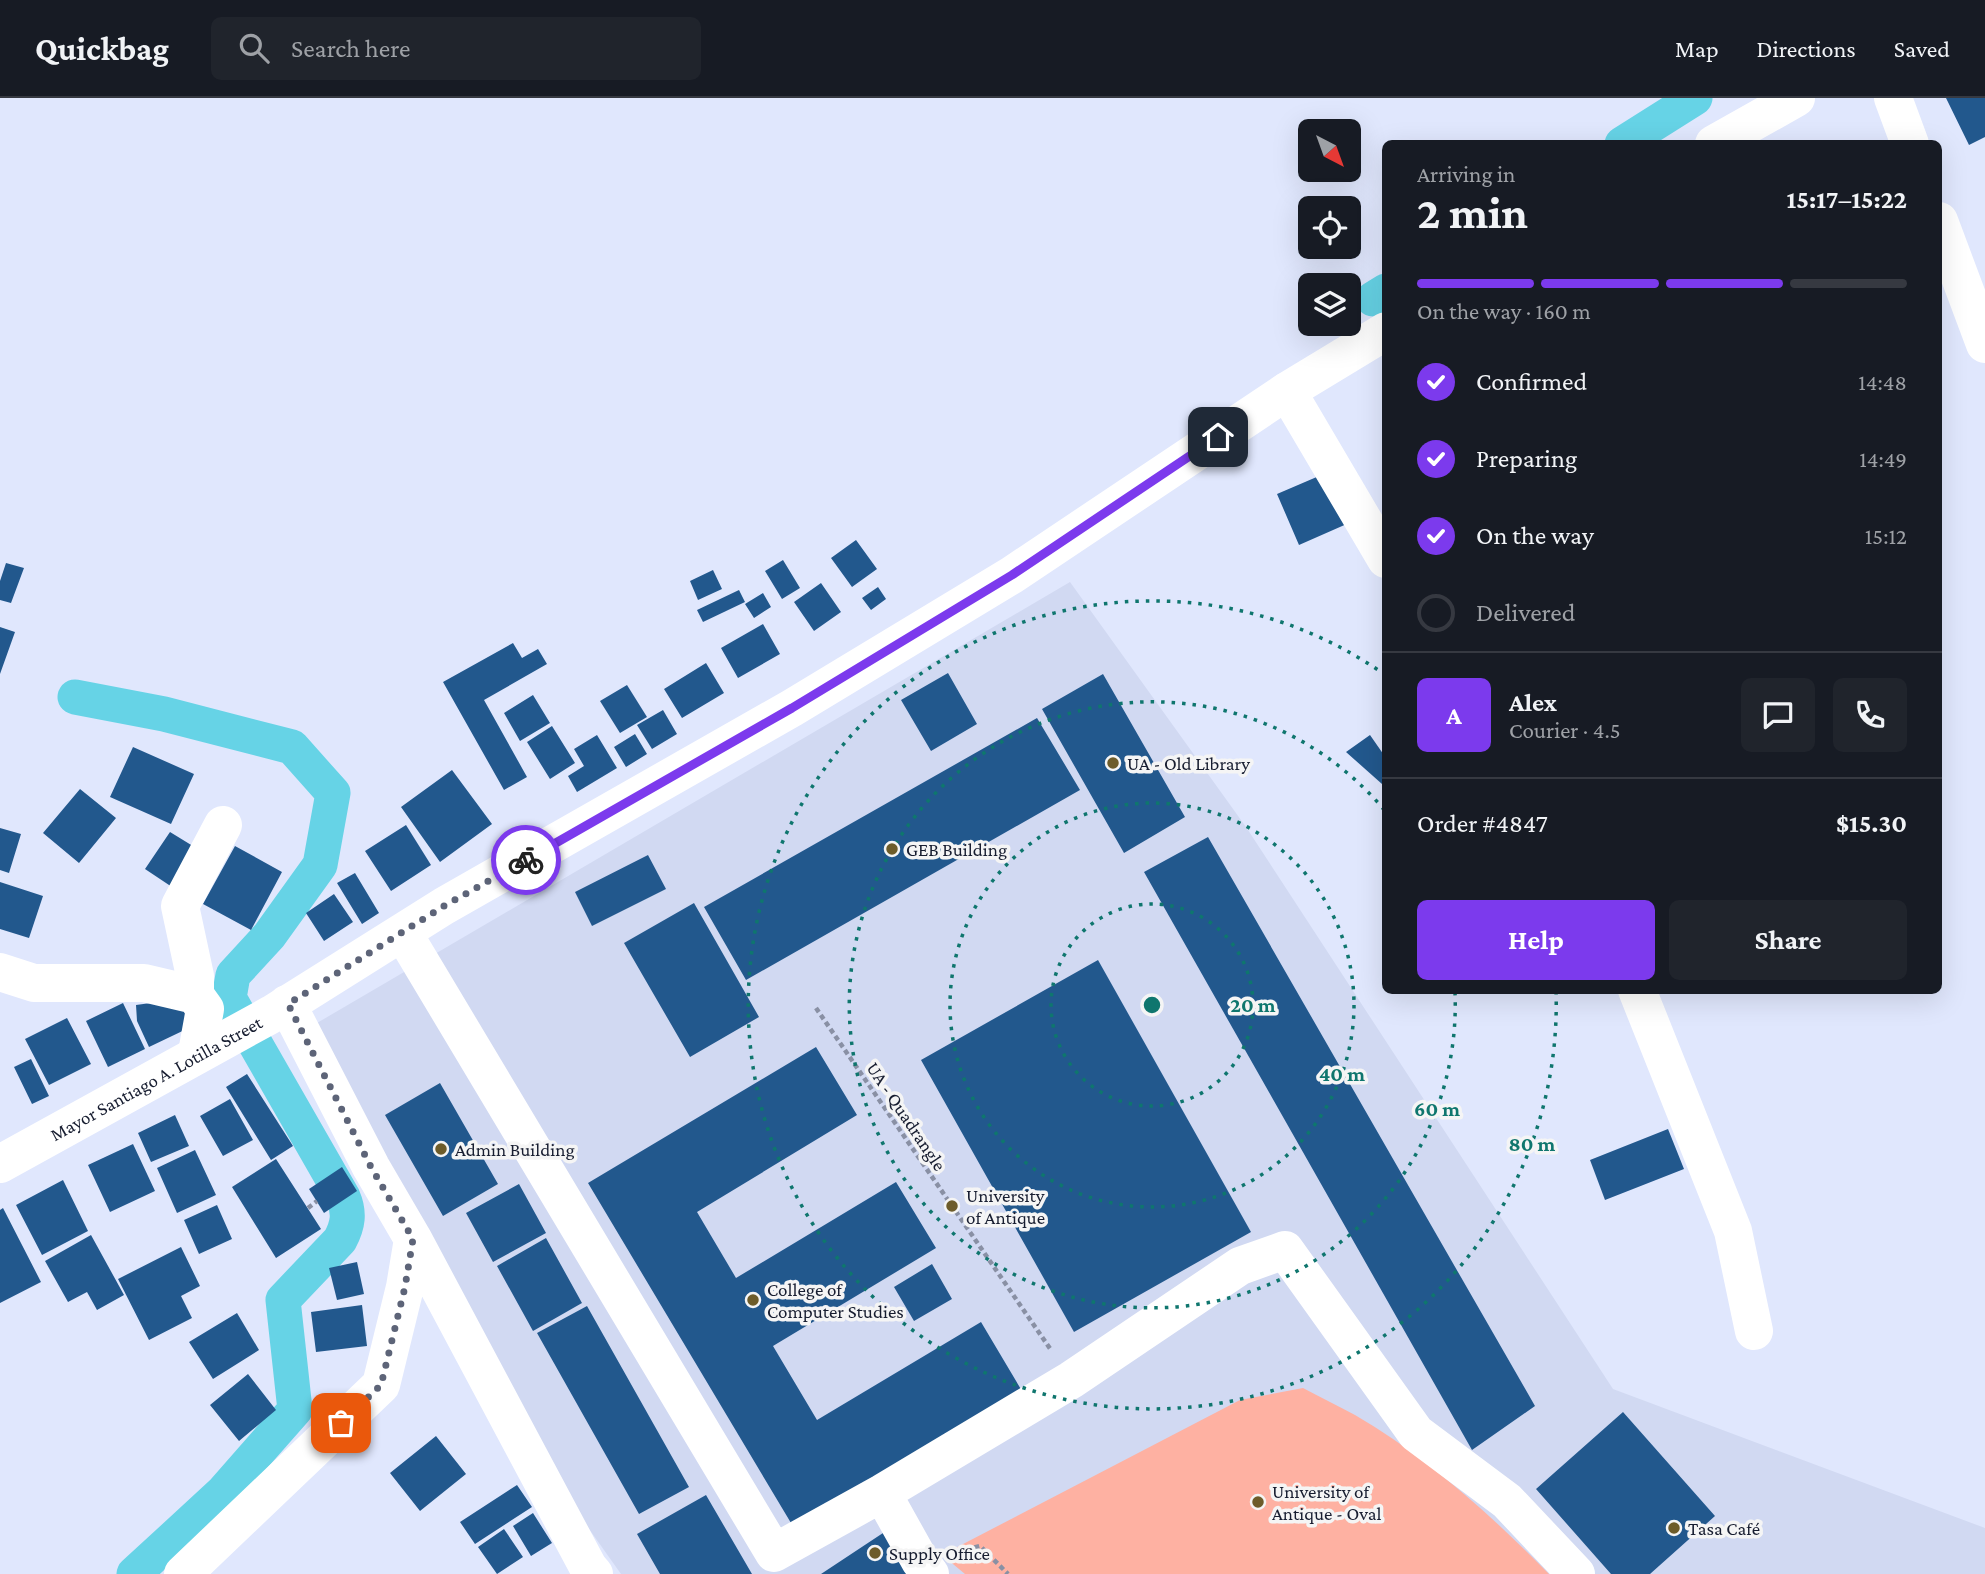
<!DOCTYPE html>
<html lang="en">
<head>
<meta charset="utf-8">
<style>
  body { margin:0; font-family:"Crimson Pro",serif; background:#20242c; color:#f1f3f6; height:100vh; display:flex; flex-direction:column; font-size:26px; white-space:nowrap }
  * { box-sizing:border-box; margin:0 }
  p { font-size:23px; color:#9ea1a6 }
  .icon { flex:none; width:38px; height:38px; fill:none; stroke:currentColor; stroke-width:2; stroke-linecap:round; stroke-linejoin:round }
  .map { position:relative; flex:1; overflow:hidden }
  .drawer { position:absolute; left:1382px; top:42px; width:560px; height:854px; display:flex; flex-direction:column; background:#171b24; border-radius:10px; box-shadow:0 7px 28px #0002 }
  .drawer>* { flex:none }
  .needle { width:46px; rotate:139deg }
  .fabs { position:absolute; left:1298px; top:21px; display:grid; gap:14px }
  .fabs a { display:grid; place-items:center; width:63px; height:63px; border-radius:10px; background:#171b24; box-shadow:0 7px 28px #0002; font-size:35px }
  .pin { position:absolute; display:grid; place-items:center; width:60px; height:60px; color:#fff; margin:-30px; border-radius:14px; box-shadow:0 4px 10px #0006 }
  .courier { position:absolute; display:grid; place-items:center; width:70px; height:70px; margin:-35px; border:5px solid #7c3aed; border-radius:50%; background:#fff; color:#222; box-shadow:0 2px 9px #0007 }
  .headline em { font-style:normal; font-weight:700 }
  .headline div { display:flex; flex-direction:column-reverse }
  .headline { display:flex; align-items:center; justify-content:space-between; height:119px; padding:0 35px }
  h1 { font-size:46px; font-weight:700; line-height:52px }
  .bar { display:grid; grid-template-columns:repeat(4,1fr); gap:10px 7px; align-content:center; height:84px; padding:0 35px }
  .bar i { height:9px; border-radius:5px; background:#363941 }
  .bar .selected { background:#7c3aed }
  .bar p { grid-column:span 4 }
  .line { display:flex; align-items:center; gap:18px; padding:0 35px; border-top:2px solid #363941 }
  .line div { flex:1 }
  .round { display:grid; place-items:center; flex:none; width:74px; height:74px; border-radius:10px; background:#20242c }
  ol { padding:0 35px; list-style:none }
  li { display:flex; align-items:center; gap:21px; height:77px }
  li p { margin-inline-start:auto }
  li .icon { padding:7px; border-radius:50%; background:#7c3aed; color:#fff; stroke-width:4 }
  li:last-child { color:#9ea1a6 }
  li i { width:38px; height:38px; border:4px solid #363941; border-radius:50% }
  .primary-button { display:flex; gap:14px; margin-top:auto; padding:14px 35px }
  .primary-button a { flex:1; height:80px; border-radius:10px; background:#7c3aed; color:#fff; font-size:28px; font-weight:700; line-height:80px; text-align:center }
  .primary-button a+a { background:#20242c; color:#f1f3f6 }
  header { display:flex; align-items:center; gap:42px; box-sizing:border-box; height:98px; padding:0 35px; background:#171b24; border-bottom:2px solid #363941 }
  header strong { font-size:33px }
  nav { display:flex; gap:38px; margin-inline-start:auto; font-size:24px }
  .search { width:490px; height:63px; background:#20242c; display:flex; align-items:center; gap:18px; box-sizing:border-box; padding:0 24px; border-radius:10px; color:#9ea1a6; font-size:26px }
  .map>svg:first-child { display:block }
</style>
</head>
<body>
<header>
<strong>Quickbag</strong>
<div class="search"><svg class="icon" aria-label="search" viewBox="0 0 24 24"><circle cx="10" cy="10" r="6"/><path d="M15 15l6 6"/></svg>Search here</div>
<nav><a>Map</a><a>Directions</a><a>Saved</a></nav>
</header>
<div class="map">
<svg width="1985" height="1476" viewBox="0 0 1985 1476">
  <rect width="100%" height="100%" fill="#e0e7fd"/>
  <path fill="#d1d9f2" d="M1070 484 1246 729 1613 1291 1985 1430V1476H621L550 1376 317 925Z"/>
  <path fill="#feb1a2" d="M1303 1290C1320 1299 1338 1308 1355 1317 1427 1359 1491 1417 1549 1476H965L942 1457 1240 1302Z"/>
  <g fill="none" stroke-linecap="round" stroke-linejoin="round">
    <path stroke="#66d3e6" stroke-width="35" d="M1622 46 1695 0
      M1373 201 1386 193
      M75 599 164 616 292 649 333 695 320 767 269 838 233 877 229 900 343 1099C350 1115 348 1127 340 1142L283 1202 295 1312 222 1395 134 1476"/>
  </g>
  <path fill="#22588d" d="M1946 0H1985V39L1969 47Z
    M1326 375 1349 425 1299 447 1277 396Z
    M856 442 877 471 852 489 831 460Z
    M783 462 800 490 782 501 765 473Z
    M6 465 24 470 11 505 0 502V483Z
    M713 472 722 491 698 502 690 483Z
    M821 485 841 514 814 533 794 504Z
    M878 489 886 501 871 512 862 500Z
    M739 492 745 504 703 524 697 512Z
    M763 495 771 509 754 520 745 506Z
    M763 526 780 556 738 580 721 550Z
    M0 529 15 534 0 576Z
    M513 545 522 560 538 551 547 566 484 602 527 679 504 692 443 584Z
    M706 565 724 595 682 620 664 591Z
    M948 575 977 626 931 653 901 602Z
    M1103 576 1185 719 1124 755 1042 611Z
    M627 587 647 619 620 635 600 603Z
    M533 597 550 625 520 643 504 615Z
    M663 612 677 636 652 651 637 627Z
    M1037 620 1080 692 746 882 704 809Z
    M552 628 575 665 550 681 527 644Z
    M635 636 647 656 626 669 614 649Z
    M597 637 617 670 577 694 568 678 584 668 574 651Z
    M1370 637 1386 660V686H1382L1346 654Z
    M133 649 194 676 171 726 110 699Z
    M452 672 492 726 440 764 401 709Z
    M80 691 116 720 79 765 43 735Z
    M406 727 431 767 391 793 365 753Z
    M0 730 21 736 9 775 0 772Z
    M170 734 201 753 175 791 145 771Z
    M1208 739 1535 1308 1472 1352 1144 774Z
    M235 748 282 774 251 832 203 806Z
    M648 757 666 791 592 828 575 794Z
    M355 775 379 815 362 826 337 785Z
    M0 784 43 798 29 840 0 831Z
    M334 796 353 824 324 843 306 815Z
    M694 805 759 919 690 959 624 845Z
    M1098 862 1251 1134 1074 1234 921 962Z
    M180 901 193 928 149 949 137 923 136 907Z
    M123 905 145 951 108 969 86 923Z
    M67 920 91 966 49 987 25 941Z
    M816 949 857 1017 697 1114 736 1180 896 1084 936 1150 773 1248 817 1322 981 1224 1022 1293 794 1430 588 1085Z
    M31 961 49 998 32 1006 14 969Z
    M247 976 293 1048 271 1062 226 989Z
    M440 985 498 1086 443 1118 385 1017Z
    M230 1001 253 1042 223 1058 200 1018Z
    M175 1017 189 1048 151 1064 138 1035Z
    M1668 1031 1684 1071 1605 1102 1590 1062Z
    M133 1046 155 1093 110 1114 88 1067Z
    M195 1052 216 1097 177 1115 157 1070Z
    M276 1061 321 1131 276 1160 232 1089Z
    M342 1069 357 1093 324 1115 309 1091Z
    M63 1082 88 1133 42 1157 16 1107Z
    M519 1086 546 1135 493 1164 466 1115Z
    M217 1107 232 1141 199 1156 184 1122Z
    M3 1110 41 1184 0 1205V1112Z
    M91 1137 124 1197 97 1212 87 1194 68 1204 45 1163Z
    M546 1140 582 1205 533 1233 497 1168Z
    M181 1149 200 1188 181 1198 192 1220 149 1242 118 1181Z
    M357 1164 364 1196 337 1202 329 1170Z
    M932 1166 952 1201 914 1223 894 1189Z
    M362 1207 367 1248 316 1254 311 1214Z
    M587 1208 689 1389 639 1416 537 1235Z
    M237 1215 259 1252 213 1281 189 1244Z
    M248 1276 276 1312 239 1343 210 1307Z
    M1623 1314 1715 1418 1650 1476H1611L1536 1391Z
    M436 1338 466 1376 420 1413 390 1375Z
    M517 1387 532 1409 475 1446 460 1424Z
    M706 1397 752 1476H660L637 1436Z
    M533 1415 552 1445 531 1458 513 1428Z
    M504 1431 523 1459 497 1476 478 1449Z
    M883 1435 910 1476H821Z"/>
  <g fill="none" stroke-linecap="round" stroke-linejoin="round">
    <path stroke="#8990a4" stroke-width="4.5" stroke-dasharray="5 3.5" stroke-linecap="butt" d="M816 910 1051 1252
      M308 1110 317 1103
      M958 1454 980 1448 1008 1476"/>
    <path stroke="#fff" stroke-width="38" d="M1893 0 1910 46
      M1939 123 1985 246
      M1287 293 1386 461
      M403 835 774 1455 882 1395 1071 1282 1240 1168 1285 1152 1416 1335 1507 1403 1576 1476
      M0 874 34 885H144L195 897 205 911 197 955
      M1637 892 1733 1133 1754 1233
      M195 897V878L180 808 223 727
      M287 906 371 1069 413 1141 588 1469 594 1476
      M882 1395 920 1463 930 1476
      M183 1476 381 1287 405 1189 413 1141"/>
    <g stroke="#fff" stroke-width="38">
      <path d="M1714 46 1796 0"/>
      <path id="s1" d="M0 1066 272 916 444 808 792 610 1012 477 1287 293 1386 233"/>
    </g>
  </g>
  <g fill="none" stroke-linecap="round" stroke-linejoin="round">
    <path stroke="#5d6478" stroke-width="7" stroke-dasharray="0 12.6" d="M341 1325 381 1287 405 1189 413 1141 371 1069 288 906 444 808 526 762"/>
    <path stroke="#7c3aed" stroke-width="9" d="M526 762 792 610 1012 477 1218 339"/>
  </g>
  <g fill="none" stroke="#0f766e" stroke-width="3.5" stroke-dasharray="3.5 7">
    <circle cx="1152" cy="907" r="101"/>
    <circle cx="1152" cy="907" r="202"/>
    <path d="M1455 894A303 303 0 1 1 1386 714"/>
    <path d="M1556 893A404 404 0 1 1 1384 576"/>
  </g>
  <g fill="#6d5c2a" stroke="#f5f5f5" stroke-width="2.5">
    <circle cx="1113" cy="665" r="7"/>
    <circle cx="892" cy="751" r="7"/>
    <circle cx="441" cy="1051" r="7"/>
    <circle cx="952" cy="1108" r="7"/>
    <circle cx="753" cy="1202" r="7"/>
    <circle cx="1258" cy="1404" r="7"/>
    <circle cx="1674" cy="1430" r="7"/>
    <circle cx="875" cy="1455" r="7"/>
  </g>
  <g text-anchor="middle" stroke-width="7" stroke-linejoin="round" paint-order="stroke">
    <g font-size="19" fill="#171d30" stroke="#f5f5f5" text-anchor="start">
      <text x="1127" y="672">UA - Old Library</text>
      <text x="906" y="758">GEB Building</text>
      <text x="455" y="1058">Admin Building</text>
      <text x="966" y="1104">University<tspan x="966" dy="22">of Antique</tspan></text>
      <text x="767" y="1198">College of<tspan x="767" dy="22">Computer Studies</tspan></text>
      <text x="1272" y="1400">University of<tspan x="1272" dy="22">Antique - Oval</tspan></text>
      <text x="1688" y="1437">Tasa Café</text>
      <text x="889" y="1462">Supply Office</text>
    </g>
    <g font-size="19" fill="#171d30" stroke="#f5f5f5">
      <text dy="7" stroke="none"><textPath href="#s1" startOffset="178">Mayor Santiago A. Lotilla Street</textPath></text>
      <text transform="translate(907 1018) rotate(56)" y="7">UA - Quadrangle</text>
    </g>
  </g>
  <circle cx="1152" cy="907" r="10" fill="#0f766e" stroke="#f5f5f5" stroke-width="3.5"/>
  <g font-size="21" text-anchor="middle" font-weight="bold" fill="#0f766e" stroke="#f5f5f5" stroke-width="7" stroke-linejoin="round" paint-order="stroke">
    <text x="1253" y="914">20 m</text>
    <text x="1342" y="983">40 m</text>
    <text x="1437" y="1018">60 m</text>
    <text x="1532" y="1053">80 m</text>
  </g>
</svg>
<div class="fabs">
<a><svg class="needle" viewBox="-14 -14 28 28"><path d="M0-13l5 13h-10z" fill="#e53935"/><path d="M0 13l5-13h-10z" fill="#9ea1a6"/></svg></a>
<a><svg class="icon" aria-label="locate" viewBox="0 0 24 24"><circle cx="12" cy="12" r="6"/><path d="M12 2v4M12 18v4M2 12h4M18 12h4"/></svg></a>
<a><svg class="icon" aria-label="layers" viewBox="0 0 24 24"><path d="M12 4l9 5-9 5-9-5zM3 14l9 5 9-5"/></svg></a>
</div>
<div class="pin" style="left:341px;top:1325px;background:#ea580c"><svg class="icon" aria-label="bag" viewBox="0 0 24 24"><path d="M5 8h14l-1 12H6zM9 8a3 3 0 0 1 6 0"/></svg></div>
<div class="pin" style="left:1218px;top:339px;background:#1f2937"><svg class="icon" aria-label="home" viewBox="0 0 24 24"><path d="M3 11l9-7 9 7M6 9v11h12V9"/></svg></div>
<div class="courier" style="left:526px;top:762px"><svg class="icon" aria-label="bike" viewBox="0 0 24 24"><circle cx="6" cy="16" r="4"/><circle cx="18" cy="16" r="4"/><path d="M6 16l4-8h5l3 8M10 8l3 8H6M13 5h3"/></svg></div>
<section class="drawer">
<div class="headline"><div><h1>2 min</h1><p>Arriving in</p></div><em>15:17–15:22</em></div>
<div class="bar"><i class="selected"></i><i class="selected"></i><i class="selected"></i><i></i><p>On the way · 160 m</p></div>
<ol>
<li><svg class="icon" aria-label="check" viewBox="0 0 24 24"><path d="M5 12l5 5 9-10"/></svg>Confirmed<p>14:48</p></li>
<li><svg class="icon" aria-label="check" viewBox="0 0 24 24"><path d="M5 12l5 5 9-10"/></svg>Preparing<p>14:49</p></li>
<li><svg class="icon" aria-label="check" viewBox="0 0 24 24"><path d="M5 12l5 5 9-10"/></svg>On the way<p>15:12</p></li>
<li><i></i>Delivered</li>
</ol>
<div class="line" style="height:126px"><b class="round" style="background:#7c3aed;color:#fff">A</b><div><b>Alex</b><p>Courier · 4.5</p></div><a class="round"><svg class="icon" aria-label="chat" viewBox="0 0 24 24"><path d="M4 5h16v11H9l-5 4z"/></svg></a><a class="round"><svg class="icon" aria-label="phone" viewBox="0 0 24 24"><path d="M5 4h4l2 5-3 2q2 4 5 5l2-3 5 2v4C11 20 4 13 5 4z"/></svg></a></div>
<div class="line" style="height:91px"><div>Order #4847</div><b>$15.30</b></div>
<div class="primary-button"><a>Help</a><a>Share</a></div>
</section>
</div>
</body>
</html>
